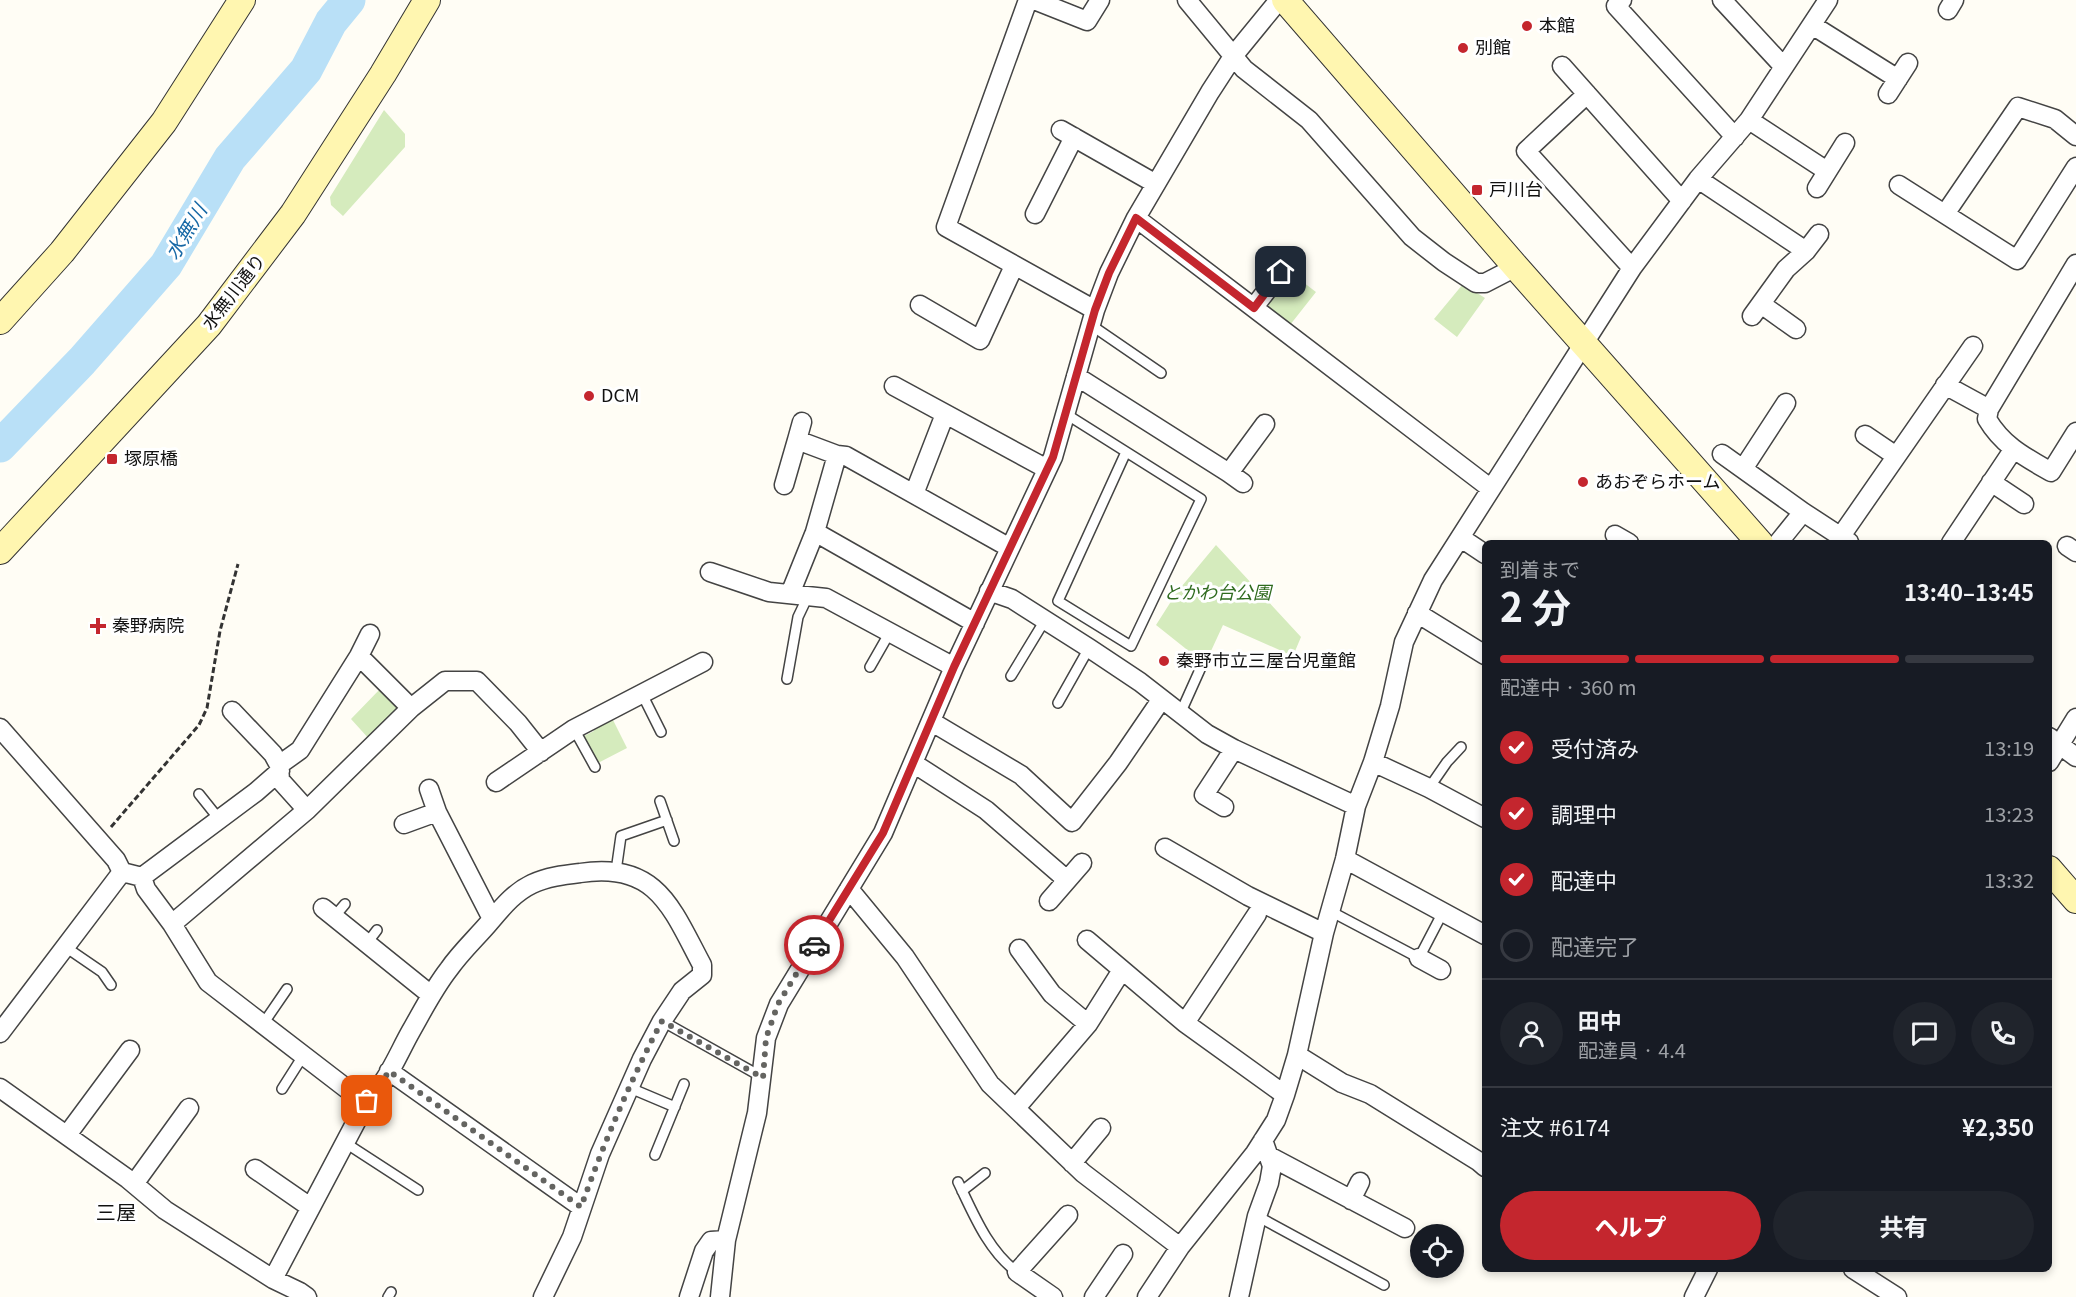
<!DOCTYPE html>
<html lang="ja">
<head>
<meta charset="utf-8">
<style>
  body { margin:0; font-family:Georgia,"Noto Sans JP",serif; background:#20242c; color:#f1f3f6; height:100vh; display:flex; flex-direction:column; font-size:22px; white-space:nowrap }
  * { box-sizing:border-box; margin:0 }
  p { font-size:20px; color:#9ea1a6 }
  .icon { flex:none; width:33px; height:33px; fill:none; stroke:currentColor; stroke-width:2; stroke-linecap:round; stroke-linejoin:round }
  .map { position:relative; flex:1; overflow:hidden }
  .panel { position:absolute; left:1482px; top:540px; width:570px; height:732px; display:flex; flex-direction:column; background:#171b24; border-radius:9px; box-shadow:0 3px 9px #0003 }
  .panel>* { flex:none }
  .tools { position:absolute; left:1410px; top:1224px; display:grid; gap:12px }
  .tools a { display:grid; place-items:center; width:54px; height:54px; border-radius:50%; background:#171b24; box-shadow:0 3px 9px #0003; font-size:30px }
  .pin { position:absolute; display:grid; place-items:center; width:51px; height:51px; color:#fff; margin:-26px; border-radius:12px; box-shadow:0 3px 9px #0006 }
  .courier { position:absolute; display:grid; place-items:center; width:60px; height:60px; margin:-30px; border:4px solid #c4262e; border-radius:50%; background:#fff; color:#222; box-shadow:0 2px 8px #0007 }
  .headline em { font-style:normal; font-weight:700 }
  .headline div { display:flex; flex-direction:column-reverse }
  .headline { display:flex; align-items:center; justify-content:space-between; height:102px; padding:0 18px }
  h1 { font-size:39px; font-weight:700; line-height:45px }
  .bar { display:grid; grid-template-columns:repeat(4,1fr); gap:9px 6px; align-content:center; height:72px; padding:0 18px }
  .bar i { height:8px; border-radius:4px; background:#363941 }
  .bar .on { background:#c4262e }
  .bar p { grid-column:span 4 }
  .line { display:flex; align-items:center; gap:15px; padding:0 18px; border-top:2px solid #363941 }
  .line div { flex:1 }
  .round { display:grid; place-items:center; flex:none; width:63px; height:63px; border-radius:32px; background:#20242c }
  ol { padding:0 18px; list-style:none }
  li { display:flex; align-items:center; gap:18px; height:66px }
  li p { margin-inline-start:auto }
  li .icon { padding:6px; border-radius:50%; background:#c4262e; color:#fff; stroke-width:4 }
  li:last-child { color:#9ea1a6 }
  li i { width:33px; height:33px; border:3px solid #363941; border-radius:50% }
  .button { display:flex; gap:12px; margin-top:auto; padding:12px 18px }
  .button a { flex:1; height:69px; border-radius:36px; background:#c4262e; color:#fff; font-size:24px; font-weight:700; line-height:69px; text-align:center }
  .button a+a { background:#20242c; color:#f1f3f6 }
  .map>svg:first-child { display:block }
</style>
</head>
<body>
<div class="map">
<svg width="2076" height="1297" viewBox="0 0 2076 1297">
  <rect width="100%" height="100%" fill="#fffdf5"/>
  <path fill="#d5ebbd" d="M384 110 405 134V147L343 216 331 205 330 197Z
    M1291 273 1316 292 1290 325 1269 309 1268 301Z
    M1463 284 1485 298 1457 337 1434 319Z
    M1216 545 1301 637 1293 656 1223 625 1205 664 1156 625 1177 592Z
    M381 688 398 704V709L370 740 351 719Z
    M611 716 627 748 598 763 584 736 594 731 592 726Z"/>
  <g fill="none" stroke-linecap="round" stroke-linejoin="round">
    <path stroke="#b9e0f7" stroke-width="33" d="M0 446 82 361 166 265 230 158 306 70 331 22 349 0"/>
    <defs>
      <path id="lane" d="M1091 325 1161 373
        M1066 414 1201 499 1131 646 1058 601 1126 452
        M870 667 890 632
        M1011 676 1045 620
        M787 679 798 617 808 596
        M641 692 661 732
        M1058 703 1089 648
        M1180 714 1202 665
        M574 729 595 767
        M1429 788 1447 762 1461 747
        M199 794 219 819
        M660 801 674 841
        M616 871 621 836 667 820
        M1330 911 1419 958 1443 912
        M334 917 345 904
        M367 943 377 930
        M64 946 102 972 111 985
        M662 1021 762 1077
        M263 1024 287 989
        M630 1088 675 1107
        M282 1089 303 1056
        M344 1142 418 1190
        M655 1155 684 1084
        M958 1182C973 1213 988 1251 1017 1272
        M962 1191 985 1173
        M1257 1216 1384 1285
        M388 1297 391 1292"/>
      <path id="street" d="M1028 0 946 227 1095 310
        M1034 0 1087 21 1100 0
        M1187 0 1244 69 1309 120 1412 237 1444 262 1476 283H1485L1516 267
        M1622 0 1616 6 1735 137
        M1722 0 1784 67
        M1948 10 1954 0
        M1812 25 1898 79
        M1562 66 1682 201
        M1587 94 1526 151 1632 268
        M1888 94 1908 63
        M1749 120 1827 171
        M1061 130 1156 184
        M1698 179 1806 251
        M1899 185 2017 260 2076 167
        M1817 188 1845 143
        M1035 214 1074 137
        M1945 214 2018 107 2055 119 2076 136
        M1136 218 1490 488
        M2076 264 1989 409 1987 419C2003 446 2025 457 2051 472L2076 432
        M1761 304 1796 329
        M920 305 980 340 1014 266
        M1254 307 1281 272
        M1752 316 1786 269 1806 251 1819 234
        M1076 376 1229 473 1243 483
        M1945 385 1989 409
        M894 386 1047 469
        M1865 435 1896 456
        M797 440 802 422
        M1722 454 1803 512 1849 542
        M1743 469 1786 403
        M1229 473 1265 424
        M1991 482 2024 504
        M784 485 797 440 837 455 846 456 1010 548
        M914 494 945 414
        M815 532 975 623
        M1615 535 1629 543
        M1841 536 1973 346
        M1461 538 1485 554
        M1778 543 1803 512
        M1951 543 2013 450
        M2067 546 2076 552
        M710 572 769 592 826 598 954 667
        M989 591 1012 599 1089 648 1140 682 1207 734 1234 749 1356 806
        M790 594 815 532 837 455
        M1417 613 1485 655
        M359 656 411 708
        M232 711 273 754 279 765 280 780 307 810
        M932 722 1021 775 1072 822 1118 763 1161 700
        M0 728 116 860 122 872 142 877 146 889 172 924 208 982 351 1092 367 1101
        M2049 737 2076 757
        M1373 762 1429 788 1485 818
        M2049 762 2076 718
        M913 763 986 810 1067 880
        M279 765 300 750 359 656 370 634
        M496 782 574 729 703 662
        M429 789 437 812 492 919
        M1224 807 1204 795 1234 749
        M404 824 437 812
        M1165 848 1248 896 1324 933
        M1345 859 1485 935
        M142 877 256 792 280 771
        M849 889 905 957 990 1084 1083 1173 1180 1247
        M1049 901 1082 863
        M323 908 431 995
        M172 924 307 810 411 708 445 681H477L518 723 541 752
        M1087 940 1185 1023 1285 1095
        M1019 949 1052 994 1088 1024
        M1419 958 1441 970
        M1185 1023 1257 914
        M0 1033 122 872
        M1297 1055 1342 1083 1370 1094 1478 1161 1485 1167
        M389 1071 581 1207
        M0 1088 128 1179 165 1210 273 1279 300 1292 307 1297
        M1016 1108 1088 1024 1122 970
        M67 1135 130 1050
        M1269 1156 1405 1228
        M1072 1163 1101 1128
        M255 1169 310 1207
        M134 1184 189 1108
        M1351 1200 1360 1182
        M1853 1269 1897 1297
        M273 1279 367 1101C387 1083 398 1054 411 1031 423 1010 434 988 449 969 460 953 475 939 488 924 501 909 513 893 532 884 547 877 563 875 580 873 657 861 672 909 702 965V975L682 991 662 1021 642 1059 600 1154 572 1237 543 1297
        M689 1297 704 1251 711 1241 726 1240
        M720 1297 726 1240 757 1113 766 1038 779 1004 883 833 954 667 1053 457 1095 310 1109 273 1136 218 1210 92 1234 55 1279 0
        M1053 1297 1017 1272 1068 1215
        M1094 1297 1123 1254
        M1147 1297 1180 1247 1255 1153 1276 1120 1285 1095 1297 1055 1324 933 1345 859 1356 806 1373 762 1390 706 1404 642 1433 580 1632 268 1698 179 1749 120 1828 0
        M1239 1297 1257 1216 1269 1183 1272 1166 1263 1140
        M1694 1297 1708 1269"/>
      <path id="secondary" d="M1285 0 1516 267 1760 543
        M0 321 62 252 164 122 242 0
        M0 551 209 325 293 214 383 74 427 0
        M2049 869 2076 900"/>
    </defs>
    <use href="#lane" stroke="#444" stroke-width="12"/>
    <use href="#street" stroke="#444" stroke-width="21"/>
    <use href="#secondary" stroke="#333" stroke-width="28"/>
    <path stroke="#333" stroke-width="3" stroke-dasharray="6 3" stroke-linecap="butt" d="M111 827 199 725 207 708 220 631 238 564"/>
    <use href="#lane" stroke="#fff" stroke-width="9"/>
    <use href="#street" stroke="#fff" stroke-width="18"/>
    <use href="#secondary" stroke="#fff6b0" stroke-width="26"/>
  </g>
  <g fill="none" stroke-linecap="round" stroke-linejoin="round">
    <path stroke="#646461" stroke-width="6" stroke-dasharray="0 10.8" d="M367 1101 374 1094 389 1071 581 1207C604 1143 630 1081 662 1021L763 1078 766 1038 778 1004 814 945"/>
    <path stroke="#c4262e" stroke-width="8" d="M814 945 883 833 954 667 1053 457 1095 310 1109 273 1136 218 1254 308 1281 272"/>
  </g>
  <g fill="#c4262e" stroke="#fff" stroke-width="2">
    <circle cx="1527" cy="26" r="6"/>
    <circle cx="1463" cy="48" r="6"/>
    <rect x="1471" y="184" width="12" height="12" rx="3"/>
    <circle cx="589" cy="396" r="6"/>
    <rect x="106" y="453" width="12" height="12" rx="3"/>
    <circle cx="1583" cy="482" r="6"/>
    <path d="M95 617h6v6h6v6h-6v6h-6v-6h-6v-6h6z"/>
    <circle cx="1164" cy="661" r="6"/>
  </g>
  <g text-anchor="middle" stroke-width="6" stroke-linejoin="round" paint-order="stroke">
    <g font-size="18" fill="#111" stroke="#fff" text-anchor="start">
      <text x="1539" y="32">本館</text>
      <text x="1475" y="54">別館</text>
      <text x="1489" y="196">戸川台</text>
      <text x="601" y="402">DCM</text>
      <text x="124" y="465">塚原橋</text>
      <text x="1595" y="488">あおぞらホーム</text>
      <text x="112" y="632">秦野病院</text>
      <text x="1176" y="667">秦野市立三屋台児童館</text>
    </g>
    <g font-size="18" fill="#111" stroke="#fff">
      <text transform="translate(234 292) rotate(-52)" y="6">水無川通り</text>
    </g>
    <g font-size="18" font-style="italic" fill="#2f6b1f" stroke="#fff">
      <text x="1217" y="599">とかわ台公園</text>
    </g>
    <g font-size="20" font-style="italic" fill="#1768a6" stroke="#fff">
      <text transform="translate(186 232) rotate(-59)" y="7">水無川</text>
    </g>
    <g font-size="20" fill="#111" stroke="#fff">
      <text x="116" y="1220">三屋</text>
    </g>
  </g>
</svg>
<div class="tools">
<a><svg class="icon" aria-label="locate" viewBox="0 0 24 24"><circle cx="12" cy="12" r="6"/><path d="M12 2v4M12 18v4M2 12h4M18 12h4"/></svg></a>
</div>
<div class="pin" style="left:367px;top:1101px;background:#ea580c"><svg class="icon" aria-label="bag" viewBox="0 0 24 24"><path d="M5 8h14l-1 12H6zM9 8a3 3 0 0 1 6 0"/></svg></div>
<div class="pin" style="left:1281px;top:272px;background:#1f2937"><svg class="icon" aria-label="home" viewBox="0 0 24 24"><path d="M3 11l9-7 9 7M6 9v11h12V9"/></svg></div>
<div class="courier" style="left:814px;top:945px"><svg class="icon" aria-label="car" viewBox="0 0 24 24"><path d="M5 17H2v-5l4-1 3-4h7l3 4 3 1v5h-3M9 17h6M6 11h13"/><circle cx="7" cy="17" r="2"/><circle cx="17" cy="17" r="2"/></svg></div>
<section class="panel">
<div class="headline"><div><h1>2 分</h1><p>到着まで</p></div><em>13:40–13:45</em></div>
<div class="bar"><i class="on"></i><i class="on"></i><i class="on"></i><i></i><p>配達中 · 360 m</p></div>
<ol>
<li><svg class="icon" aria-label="check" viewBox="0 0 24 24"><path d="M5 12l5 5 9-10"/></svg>受付済み<p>13:19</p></li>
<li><svg class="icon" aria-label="check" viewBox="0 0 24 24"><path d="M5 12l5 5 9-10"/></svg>調理中<p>13:23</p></li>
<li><svg class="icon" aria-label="check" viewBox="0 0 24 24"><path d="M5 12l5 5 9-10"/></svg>配達中<p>13:32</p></li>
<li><i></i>配達完了</li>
</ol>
<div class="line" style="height:108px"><a class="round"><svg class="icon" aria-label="person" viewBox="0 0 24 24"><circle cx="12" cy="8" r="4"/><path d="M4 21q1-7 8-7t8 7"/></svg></a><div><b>田中</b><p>配達員 · 4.4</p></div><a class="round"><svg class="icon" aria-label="chat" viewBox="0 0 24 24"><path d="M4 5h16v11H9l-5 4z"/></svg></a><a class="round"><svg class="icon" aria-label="phone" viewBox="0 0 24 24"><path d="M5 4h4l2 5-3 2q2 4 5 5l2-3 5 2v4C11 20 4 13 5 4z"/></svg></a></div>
<div class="line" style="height:78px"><div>注文 #6174</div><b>¥2,350</b></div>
<div class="button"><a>ヘルプ</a><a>共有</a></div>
</section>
</div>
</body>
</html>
